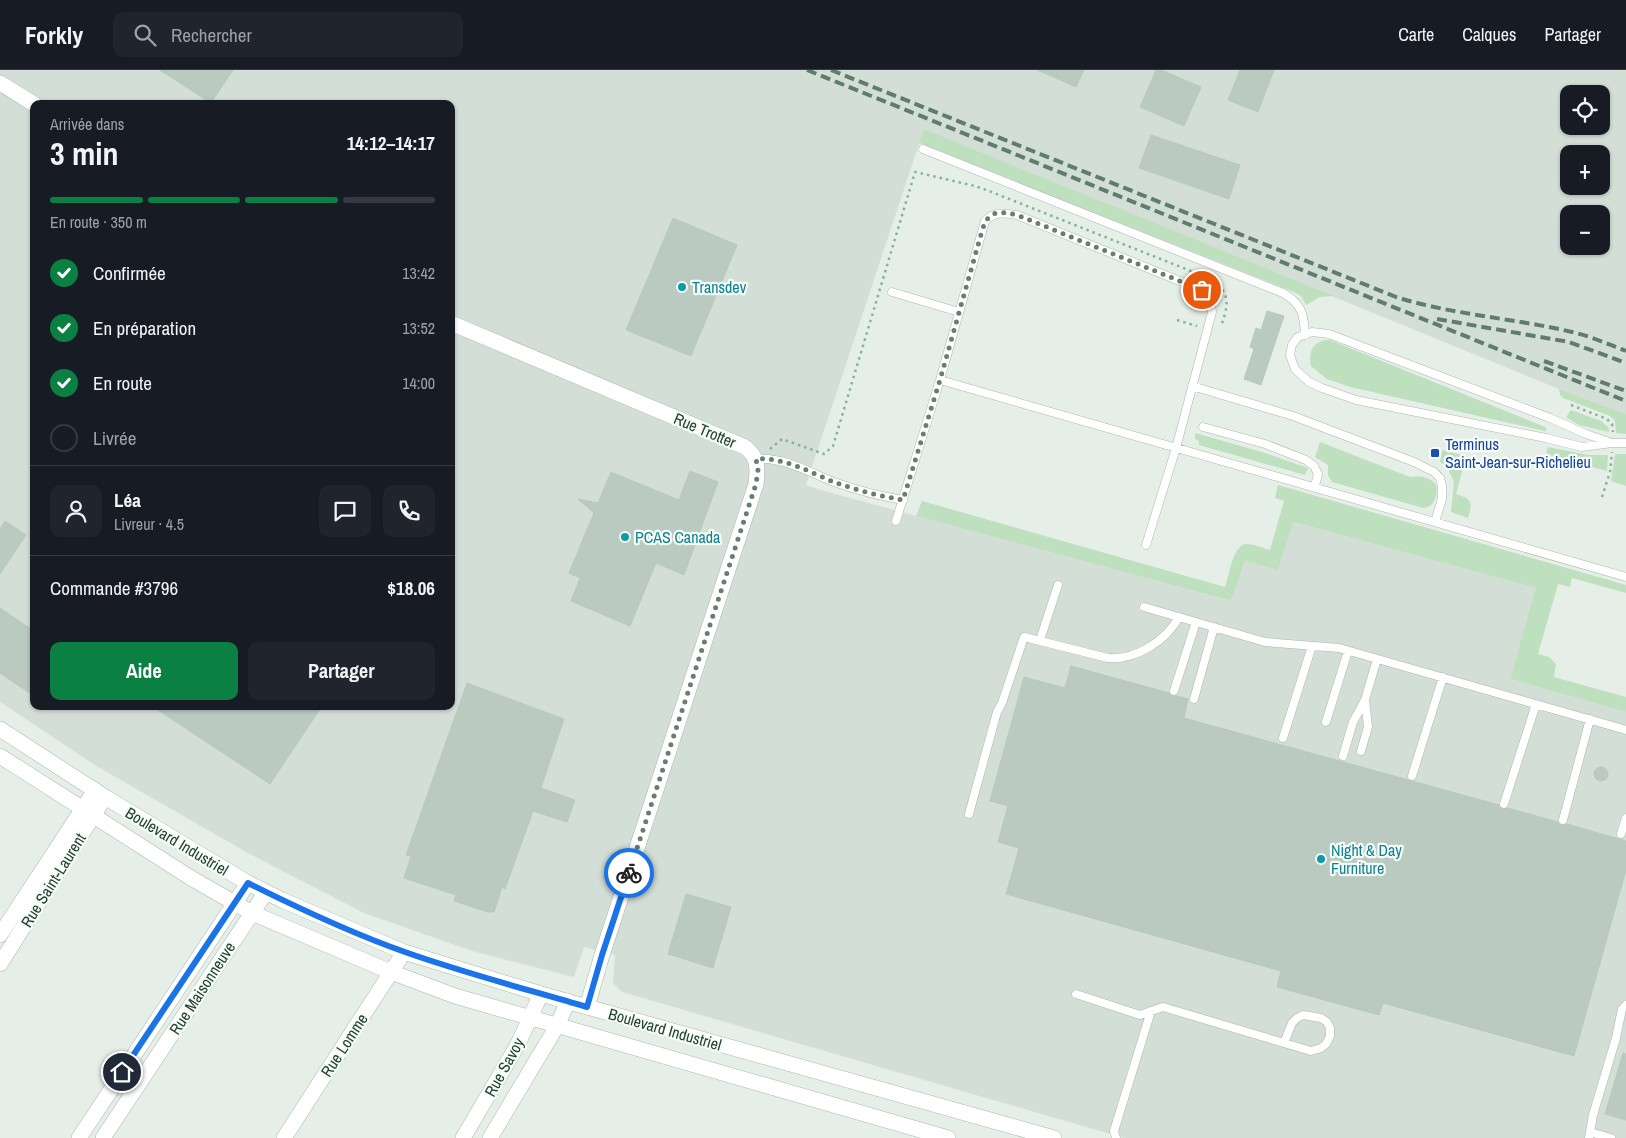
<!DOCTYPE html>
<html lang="fr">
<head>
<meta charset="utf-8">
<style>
  body { margin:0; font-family:"Archivo Narrow",sans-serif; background:#20242c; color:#f1f3f6; height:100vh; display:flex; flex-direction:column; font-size:19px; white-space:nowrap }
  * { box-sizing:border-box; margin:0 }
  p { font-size:16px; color:#9ea1a6 }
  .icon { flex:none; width:28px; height:28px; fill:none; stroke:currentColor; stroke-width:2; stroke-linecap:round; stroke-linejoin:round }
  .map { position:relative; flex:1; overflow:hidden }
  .drawer { position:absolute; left:30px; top:30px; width:425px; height:610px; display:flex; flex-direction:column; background:#171b24; border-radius:10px; box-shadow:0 1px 4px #0004 }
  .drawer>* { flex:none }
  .tools { position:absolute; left:1560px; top:15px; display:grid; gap:10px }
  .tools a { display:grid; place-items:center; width:50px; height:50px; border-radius:10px; background:#171b24; box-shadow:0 1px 4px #0004; font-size:25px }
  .pin { position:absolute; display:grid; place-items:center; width:42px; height:42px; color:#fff; margin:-21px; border:2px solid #fff; border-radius:50%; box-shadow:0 1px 5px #0007 }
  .courier { position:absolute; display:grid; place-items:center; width:50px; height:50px; margin:-25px; border:4px solid #1a73e8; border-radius:50%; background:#fff; color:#222; box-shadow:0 1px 6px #0007 }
  .head em { font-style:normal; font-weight:700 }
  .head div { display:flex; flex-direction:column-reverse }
  .head { display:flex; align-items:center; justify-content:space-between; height:85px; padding:0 20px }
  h1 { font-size:32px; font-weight:700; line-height:38px }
  .bar { display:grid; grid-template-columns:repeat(4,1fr); gap:8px 5px; align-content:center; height:60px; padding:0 20px }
  .bar i { height:6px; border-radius:4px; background:#363941 }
  .bar .on { background:#0b8043 }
  .bar p { grid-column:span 4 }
  .line { display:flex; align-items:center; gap:12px; padding:0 20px; border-top:1px solid #363941 }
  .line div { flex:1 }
  .round { display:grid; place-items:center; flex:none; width:52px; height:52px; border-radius:10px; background:#20242c }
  ol { padding:0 20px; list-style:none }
  li { display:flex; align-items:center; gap:15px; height:55px }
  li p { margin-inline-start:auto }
  li .icon { padding:5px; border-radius:50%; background:#0b8043; color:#fff; stroke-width:4 }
  li:last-child { color:#9ea1a6 }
  li i { width:28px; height:28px; border:2px solid #363941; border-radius:50% }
  .button { display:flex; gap:10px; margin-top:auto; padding:10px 20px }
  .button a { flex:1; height:58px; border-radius:10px; background:#0b8043; color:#fff; font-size:20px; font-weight:700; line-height:58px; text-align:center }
  .button a+a { background:#20242c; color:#f1f3f6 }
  header { display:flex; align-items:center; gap:30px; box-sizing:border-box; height:70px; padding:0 25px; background:#171b24; border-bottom:1px solid #363941 }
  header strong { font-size:24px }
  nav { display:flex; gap:28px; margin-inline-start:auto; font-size:18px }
  .search { width:350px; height:45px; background:#20242c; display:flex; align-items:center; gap:12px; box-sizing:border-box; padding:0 18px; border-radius:10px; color:#9ea1a6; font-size:19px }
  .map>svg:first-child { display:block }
</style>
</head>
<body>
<header>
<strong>Forkly</strong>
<div class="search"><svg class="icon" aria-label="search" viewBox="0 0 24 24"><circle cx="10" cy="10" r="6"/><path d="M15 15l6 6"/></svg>Rechercher</div>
<nav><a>Carte</a><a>Calques</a><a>Partager</a></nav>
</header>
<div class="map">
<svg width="1626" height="1068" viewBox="0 0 1626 1068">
  <rect width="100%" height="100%" fill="#e5efe8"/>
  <path fill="#d3dfd6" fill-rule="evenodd" d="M0 0H1626V344L1559 319 924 59 806 415 821 420 1230 531 1245 491 1278 499 1292 452 1537 518 1510 609 1626 642V1068H1124L622 922 613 913 615 885 584 877 574 907 472 881 364 843 246 782 93 694 0 632ZM1569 24H1601V56H1569ZM34 34H451V636H34ZM1569 84H1601V116H1569ZM1569 144H1601V176H1569Z"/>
  <path fill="#bee0be" d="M924 59 1334 226 1320 227 1306 235 1301 226 1294 222 919 73Z
    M1325 270H1330L1545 357 1547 360 1545 361 1350 317 1327 309 1311 296C1308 283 1312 273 1325 270Z
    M1559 319 1626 344V364L1616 363 1615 351 1610 346 1563 328 1560 325Z
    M1571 340 1601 351 1609 358V362L1579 355 1566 347Z
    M1195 363 1262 382 1308 398 1305 405 1199 375V371L1195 369Z
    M1320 372 1410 407C1420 406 1429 406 1436 415 1438 425 1435 437 1423 438L1332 412 1328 405V395L1315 387Z
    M1548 377 1589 385H1608L1607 401 1546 384Z
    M1442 380 1466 386 1456 424C1472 429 1473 432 1468 448L1451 442 1454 412 1447 397 1440 392Z
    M1615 384H1626V416L1611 411Z
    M1278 415 1626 515V523L1572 508 1570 517 1558 514 1538 584 1549 587 1556 594 1554 607 1626 627V642L1510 609 1536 518 1293 452 1278 500 1245 491 1231 531 916 446 922 431 1225 517C1229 507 1233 473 1247 474 1254 474 1263 478 1270 480L1284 431 1275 428Z"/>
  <path fill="#bacac0" stroke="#b7c9bd" d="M160 0H233L211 33Z
    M1037 0H1084L1076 17Z
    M1156 0H1161L1201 17 1184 56 1140 37Z
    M1240 0H1274L1258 42 1228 30Z
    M1151 65 1240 95 1229 129 1139 98Z
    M673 148 737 175 691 286 626 260Z
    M1267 241 1284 246 1261 315 1244 309 1254 279 1250 277 1256 258 1261 260Z
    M690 401 718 412 684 505 656 493 630 556 571 531 580 508 569 503 594 443 578 429 598 433 611 402 679 430Z
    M5 451 26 465 0 504V459Z
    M0 538 34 561V626L0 603Z
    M1071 596 1169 623 1173 626H1177L1188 629 1184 648 1499 735 1503 739 1508 738 1558 752 1561 755 1567 754 1626 771V800L1574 986 1383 933 1379 945 1277 917 1281 901 1006 824 1019 778 998 772 1008 736 990 731 1024 607 1065 618Z
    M467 613 564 649 541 718 575 730 567 752 533 741 505 819 502 817 494 842H488L454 831 456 825 404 808 411 786 406 785Z
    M152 636H322L270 714Z
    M1594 704a7 7 0 1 1 14 0a7 7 0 1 1-14 0Z
    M686 824 731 837 713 898 668 884Z
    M1623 983 1626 984V1050L1605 1044Z"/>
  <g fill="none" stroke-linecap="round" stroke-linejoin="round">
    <defs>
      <path id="service" d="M923 79 1283 223C1302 234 1304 244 1305 265
        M892 222 959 242
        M940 310 1626 507
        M1192 316 1293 346 1414 392 1434 402 1440 408 1442 416V429L1435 452
        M1203 357 1265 374 1306 390 1314 396 1318 404 1315 416
        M1612 373 1586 364 1550 348 1329 264 1312 262 1298 267 1292 275 1290 285 1295 299 1309 312 1322 318 1356 330 1546 368 1582 377 1612 373H1626
        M756 389C784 387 809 402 834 412 856 420 880 426 903 430
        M896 451 940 310 985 151C994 141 1005 143 1017 145L1192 216C1205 222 1211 227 1212 242L1176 378 1146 475
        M1144 537 1265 572 1339 578 1626 660
        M1040 570 1058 515
        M1174 621 1196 552
        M1194 629 1214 557
        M1326 652 1348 581
        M1283 668 1312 576
        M1361 681 1368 657 1365 630 1377 589
        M1343 686 1353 652 1365 630
        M1412 706 1443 607
        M1504 734 1536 634
        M969 744 997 642 1002 633 1024 567 1108 588C1136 590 1166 571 1179 547
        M1563 750 1590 649
        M1621 764 1626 748
        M1076 924 1140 945 1163 937 1284 973 1311 981 1321 978 1326 974 1330 966V958L1327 952 1321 948 1303 945 1297 948 1292 953 1284 973
        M1590 1062 1611 1068
        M1116 1068 1114 1061 1151 941
        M1589 1068 1593 1045 1616 968 1622 939 1626 935"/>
      <path id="minor" d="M0 13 34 34
        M451 253 745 377C758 387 758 397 756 414L602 885 587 937
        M0 865 95 720
        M0 894 105 727
        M79 1068 248 813
        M103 1068 266 822
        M284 1068 404 882
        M463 1068 517 976 541 924
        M490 1068 557 956 568 931"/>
      <path id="tertiary" d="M0 659 105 727 248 813 282 830 404 882 541 924 1054 1068
        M0 686 191 808 252 843 391 902 455 926 948 1068"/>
    </defs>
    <use href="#service" stroke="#a7b8ae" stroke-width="9"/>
    <use href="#minor" stroke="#a7b8ae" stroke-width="16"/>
    <use href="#tertiary" stroke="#a7b8ae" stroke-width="16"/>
    <path stroke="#84b399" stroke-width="2.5" stroke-dasharray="2.5 4" stroke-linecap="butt" d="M1177 250 1197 256
      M1571 335 1607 349 1612 354 1613 362
      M770 379 782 369 824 384 833 376 915 102 975 116 989 121 1206 207C1230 220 1230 232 1221 256
      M1602 427 1610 402 1612 382"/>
    <use href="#service" stroke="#fff" stroke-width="8"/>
    <use href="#minor" stroke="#fff" stroke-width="15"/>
    <use href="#tertiary" stroke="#fff" stroke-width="15"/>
    <path stroke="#5e7d6d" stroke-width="4" stroke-dasharray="10 5" stroke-linecap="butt" d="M807 0 1626 331
      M831 0 1396 227C1453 245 1513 248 1572 262 1590 266 1608 274 1626 281
      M1437 249 1569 272 1626 293
      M1544 291 1626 321"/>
  </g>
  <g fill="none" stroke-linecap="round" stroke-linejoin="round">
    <path stroke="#677f72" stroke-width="5" stroke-dasharray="0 9" d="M629 803 756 414 758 400 756 389C784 387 809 402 834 412 856 420 880 426 903 430L940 310 982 161C988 140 998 141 1017 145L1202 220"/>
    <path stroke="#1a73e8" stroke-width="6" d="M122 1002 248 813C298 838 351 863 405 882 464 903 526 919 587 937L602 885 629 803"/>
  </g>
  <g fill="#0f9aa8" stroke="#f6fbf7" stroke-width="2">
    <circle cx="682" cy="217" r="5"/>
    <circle cx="625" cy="467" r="5"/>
    <circle cx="1321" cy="789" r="5"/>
  </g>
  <rect fill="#1a4fb4" stroke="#f6fbf7" stroke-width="2" x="1430" y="378" width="10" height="10" rx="2.5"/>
  <g text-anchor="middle" stroke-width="4.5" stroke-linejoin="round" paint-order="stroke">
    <g font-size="16" fill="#0d838f" stroke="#f6fbf7" text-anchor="start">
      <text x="692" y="223">Transdev</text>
      <text x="635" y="473">PCAS Canada</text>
      <text x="1331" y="786">Night &amp; Day<tspan x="1331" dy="18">Furniture</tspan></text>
    </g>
    <g font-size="16" fill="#234232" stroke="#f6fbf7">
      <text transform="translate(705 360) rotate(23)" y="6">Rue Trotter</text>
      <text transform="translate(177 771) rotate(31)" y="6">Boulevard Industriel</text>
      <text transform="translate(53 810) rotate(-58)" y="6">Rue Saint-Laurent</text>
      <text transform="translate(202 918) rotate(-57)" y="6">Rue Maisonneuve</text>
      <text transform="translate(665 959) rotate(16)" y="6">Boulevard Industriel</text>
      <text transform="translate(344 975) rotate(-57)" y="6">Rue Lomme</text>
      <text transform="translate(504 997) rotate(-61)" y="6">Rue Savoy</text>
    </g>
    <g font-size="16" fill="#164399" stroke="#f6fbf7" text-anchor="start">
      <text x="1445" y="380">Terminus<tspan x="1445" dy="18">Saint-Jean-sur-Richelieu</tspan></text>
    </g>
  </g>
</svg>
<div class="tools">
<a><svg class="icon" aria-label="locate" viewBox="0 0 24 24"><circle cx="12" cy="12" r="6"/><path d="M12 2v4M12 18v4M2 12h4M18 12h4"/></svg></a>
<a>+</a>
<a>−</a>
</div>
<div class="pin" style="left:1202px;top:220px;background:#ea580c"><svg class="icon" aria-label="bag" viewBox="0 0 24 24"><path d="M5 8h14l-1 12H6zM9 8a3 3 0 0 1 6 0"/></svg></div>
<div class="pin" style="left:122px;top:1002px;background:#1f2937"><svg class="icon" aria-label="home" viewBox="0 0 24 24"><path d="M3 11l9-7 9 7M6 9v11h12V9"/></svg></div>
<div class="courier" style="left:629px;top:803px"><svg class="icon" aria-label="bike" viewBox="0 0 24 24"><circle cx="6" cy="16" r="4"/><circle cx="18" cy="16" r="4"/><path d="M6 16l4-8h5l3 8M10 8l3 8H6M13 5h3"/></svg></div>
<section class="drawer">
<div class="head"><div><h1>3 min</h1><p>Arrivée dans</p></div><em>14:12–14:17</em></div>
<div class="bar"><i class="on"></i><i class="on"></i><i class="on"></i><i></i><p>En route · 350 m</p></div>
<ol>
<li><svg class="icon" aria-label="check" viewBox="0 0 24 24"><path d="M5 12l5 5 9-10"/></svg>Confirmée<p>13:42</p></li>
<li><svg class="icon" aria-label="check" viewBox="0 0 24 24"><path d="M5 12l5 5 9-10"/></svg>En préparation<p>13:52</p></li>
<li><svg class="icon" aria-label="check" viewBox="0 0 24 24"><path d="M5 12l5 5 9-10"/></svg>En route<p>14:00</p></li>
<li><i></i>Livrée</li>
</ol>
<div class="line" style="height:90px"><a class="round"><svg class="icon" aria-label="person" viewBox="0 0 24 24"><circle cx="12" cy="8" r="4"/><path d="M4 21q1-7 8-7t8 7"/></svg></a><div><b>Léa</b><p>Livreur · 4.5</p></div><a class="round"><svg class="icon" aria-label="chat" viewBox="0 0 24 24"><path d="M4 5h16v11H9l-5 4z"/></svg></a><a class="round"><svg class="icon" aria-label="phone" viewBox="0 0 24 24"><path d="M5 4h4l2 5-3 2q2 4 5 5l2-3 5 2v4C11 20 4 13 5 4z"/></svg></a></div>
<div class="line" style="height:65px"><div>Commande #3796</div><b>$18.06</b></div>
<div class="button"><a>Aide</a><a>Partager</a></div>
</section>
</div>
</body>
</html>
